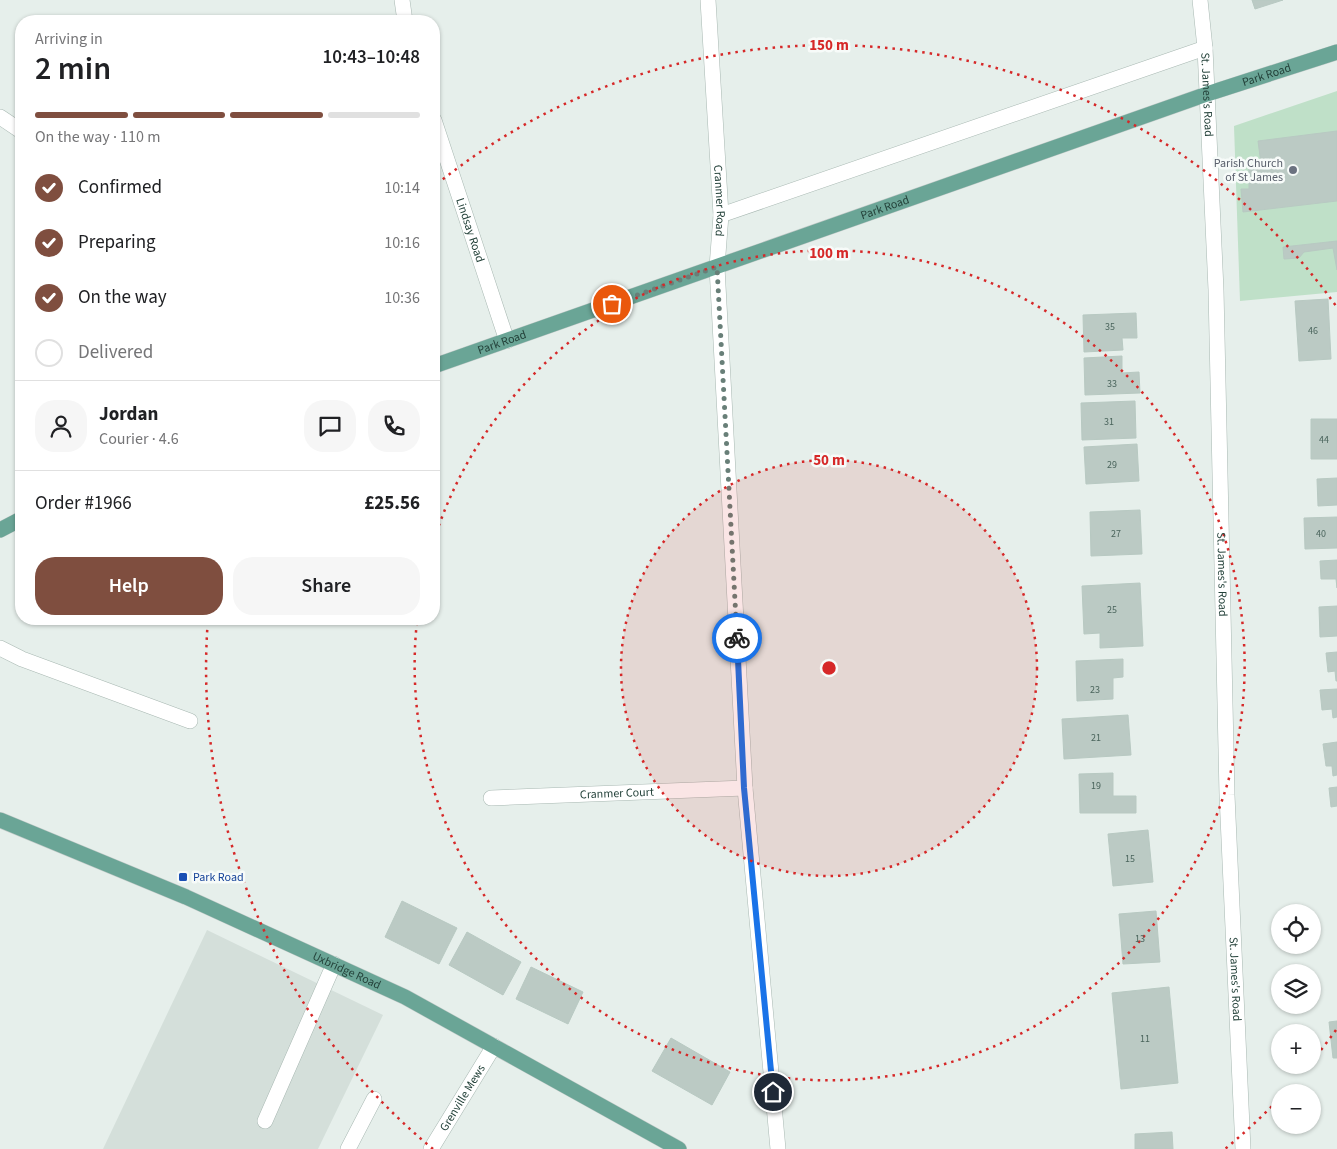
<!DOCTYPE html>
<html lang="en">
<head>
<meta charset="utf-8">
<style>
  body { margin:0; font-family:"Source Sans 3",sans-serif; background:#f6f6f6; color:#202124; height:100vh; display:flex; flex-direction:column; font-size:19px; white-space:nowrap }
  * { box-sizing:border-box; margin:0 }
  p { font-size:16px; color:#757577 }
  .icon { flex:none; width:28px; height:28px; fill:none; stroke:currentColor; stroke-width:2; stroke-linecap:round; stroke-linejoin:round }
  .map { position:relative; flex:1; overflow:hidden }
  .panel { position:absolute; left:15px; top:15px; width:425px; height:610px; display:flex; flex-direction:column; background:#fff; border-radius:20px; box-shadow:0 1px 4px #0004 }
  .panel>* { flex:none }
  .buttons { position:absolute; left:1271px; top:904px; display:grid; gap:10px }
  .buttons a { display:grid; place-items:center; width:50px; height:50px; border-radius:50%; background:#fff; box-shadow:0 1px 4px #0004; font-size:25px }
  .pin { position:absolute; display:grid; place-items:center; width:42px; height:42px; color:#fff; margin:-21px; border:2px solid #fff; border-radius:50%; box-shadow:0 1px 5px #0007 }
  .courier { position:absolute; display:grid; place-items:center; width:50px; height:50px; margin:-25px; border:4px solid #1a73e8; border-radius:50%; background:#fff; color:#222; box-shadow:0 1px 6px #0007 }
  .head em { font-style:normal; font-weight:600 }
  .head div { display:flex; flex-direction:column-reverse }
  .head { display:flex; align-items:center; justify-content:space-between; height:85px; padding:0 20px }
  h1 { font-size:32px; font-weight:600; line-height:38px }
  .bar { display:grid; grid-template-columns:repeat(4,1fr); gap:8px 5px; align-content:center; height:60px; padding:0 20px }
  .bar i { height:6px; border-radius:4px; background:#e0e0e0 }
  .bar .on { background:#7f4e3f }
  .bar p { grid-column:span 4 }
  .line { display:flex; align-items:center; gap:12px; padding:0 20px; border-top:1px solid #e0e0e0 }
  .line div { flex:1 }
  .round { display:grid; place-items:center; flex:none; width:52px; height:52px; border-radius:20px; background:#f6f6f6 }
  ol { padding:0 20px; list-style:none }
  li { display:flex; align-items:center; gap:15px; height:55px }
  li p { margin-inline-start:auto }
  li .icon { padding:5px; border-radius:50%; background:#7f4e3f; color:#fff; stroke-width:4 }
  li:last-child { color:#757577 }
  li i { width:28px; height:28px; border:2px solid #e0e0e0; border-radius:50% }
  .action { display:flex; gap:10px; margin-top:auto; padding:10px 20px }
  .action a { flex:1; height:58px; border-radius:20px; background:#7f4e3f; color:#fff; font-size:20px; font-weight:600; line-height:58px; text-align:center }
  .action a+a { background:#f6f6f6; color:#202124 }
  .map>svg:first-child { display:block }
</style>
</head>
<body>
<div class="map">
<svg width="1337" height="1149" viewBox="0 0 1337 1149">
  <rect width="100%" height="100%" fill="#e6efeb"/>
  <path fill="#d4dfda" d="M207 930 383 1015 318 1149H103Z"/>
  <path fill="#bfe0c8" d="M1337 91V292L1240 301 1234 126Z"/>
  <path fill="#bbcac4" stroke="#b8c9c2" d="M1252 0H1283L1255 9Z
    M1337 131V201L1243 212 1241 189H1249V165L1261 164 1258 141Z
    M1337 241V270L1333 248 1304 252 1299 258 1284 259 1283 247Z
    M1328 299 1331 359 1299 361 1295 301Z
    M1136 313 1137 338H1122L1123 350 1084 352 1083 315Z
    M1122 356V373L1139 372 1140 393 1085 395 1084 358Z
    M1135 401 1136 438 1082 440 1081 403Z
    M1311 419H1337V459H1311Z
    M1137 444 1139 481 1086 484 1084 447Z
    M1337 478V505L1318 506 1317 479Z
    M1140 510 1142 554 1091 556 1090 512Z
    M1337 517V548L1305 549 1304 518Z
    M1337 560V588L1336 579H1321L1320 561Z
    M1140 583 1143 646 1100 648V633L1084 634 1082 586Z
    M1337 606V636L1320 637 1319 607Z
    M1337 652V681H1336L1335 671 1328 672 1326 653Z
    M1123 659V677L1113 678V699L1077 701 1076 661Z
    M1337 689V717L1333 718 1332 709 1322 710 1320 690Z
    M1128 715 1131 755 1064 759 1062 719Z
    M1337 742V775L1333 776 1332 766H1326L1323 744Z
    M1113 773V796H1136V813H1080L1079 774Z
    M1337 787V806L1331 807 1329 788Z
    M1148 830 1153 882 1113 886 1108 834Z
    M402 901 457 928 439 964 385 937Z
    M1156 911 1160 962 1123 964 1119 914Z
    M467 932 521 962 503 995 449 965Z
    M531 967 583 992 568 1024 516 999Z
    M1169 987 1178 1083 1121 1089 1112 993Z
    M1337 1021V1058H1333L1329 1022Z
    M671 1038 730 1072 712 1105 652 1071Z
    M1172 1132 1173 1149H1135V1134Z"/>
  <g fill="none" stroke-linecap="round" stroke-linejoin="round">
    <defs>
      <path id="service" d="M721 215 1205 48
        M0 648 22 659 190 721
        M265 1121 334 964
        M348 1149 374 1099"/>
      <g id="minor">
        <path d="M402 0 405 21"/>
        <path id="s1" d="M708 0 721 215 717 267 745 788 778 1149"/>
        <path id="s2" d="M1200 0 1205 48 1216 290 1227 795 1243 1149"/>
        <path d="M0 117 21 131"/>
        <path id="s3" d="M434 120 507 341"/>
        <path id="s4" d="M491 798 745 788"/>
        <path id="s5" d="M431 1149 494 1046"/>
      </g>
      <g id="primary">
        <path id="s6" d="M434 366 1207 94 1337 52"/>
        <path d="M0 530 21 519"/>
        <path id="s7" d="M0 820 186 897 405 997 679 1149"/>
      </g>
    </defs>
    <use href="#service" stroke="#a8b8b2" stroke-width="16"/>
    <use href="#minor" stroke="#a8b8b2" stroke-width="16"/>
    <use href="#primary" stroke="#c2cac8" stroke-width="16"/>
    <path stroke="#86b3a5" stroke-width="3" stroke-dasharray="2.5 4" stroke-linecap="butt" d="M1232 178 1249 175"/>
    <use href="#service" stroke="#fff" stroke-width="15"/>
    <use href="#minor" stroke="#fff" stroke-width="15"/>
    <use href="#primary" stroke="#6aa596" stroke-width="15"/>
  </g>
  <g fill="none" stroke-linecap="round" stroke-linejoin="round">
    <path stroke="#687f78" stroke-width="5" stroke-dasharray="0 9" d="M612 304 717 267 737 638"/>
    <path stroke="#1a73e8" stroke-width="6" d="M737 638 744 788 773 1092"/>
  </g>
  <circle cx="829" cy="668" r="208" fill="#d62828" fill-opacity=".12"/>
  <g fill="none" stroke="#d62828" stroke-width="2.5" stroke-dasharray="2.5 5">
    <circle cx="829" cy="668" r="208"/>
    <path d="M434 540A415 415 0 1 1 417 621"/>
    <path d="M1336 1030A623 623 0 0 1 1313 1060M1277 1101A623 623 0 0 1 1225 1149M433 1149A623 623 0 0 1 208 619M437 184A623 623 0 0 1 1336 306"/>
  </g>
  <circle fill="#6b7280" stroke="#f7fbf9" stroke-width="2" cx="1293" cy="170" r="5"/>
  <rect fill="#1a4fb4" stroke="#f7fbf9" stroke-width="2" x="178" y="872" width="10" height="10" rx="2.5"/>
  <g text-anchor="middle" stroke-width="5" stroke-linejoin="round" paint-order="stroke">
    <g font-size="10" fill="#4a645c">
      <text x="1110" y="330">35</text>
      <text x="1313" y="334">46</text>
      <text x="1112" y="387">33</text>
      <text x="1109" y="425">31</text>
      <text x="1324" y="443">44</text>
      <text x="1112" y="468">29</text>
      <text x="1116" y="537">27</text>
      <text x="1321" y="537">40</text>
      <text x="1112" y="613">25</text>
      <text x="1095" y="693">23</text>
      <text x="1096" y="741">21</text>
      <text x="1096" y="789">19</text>
      <text x="1130" y="862">15</text>
      <text x="1140" y="942">13</text>
      <text x="1145" y="1042">11</text>
    </g>
    <g font-size="12" fill="#24423a" stroke="#f7fbf9">
      <text dy="4" stroke="none"><textPath href="#s6" startOffset="882">Park Road</textPath></text>
      <text dy="4" stroke="none"><textPath href="#s2" startOffset="95">St. James's Road</textPath></text>
      <text dy="4" stroke="none"><textPath href="#s1" startOffset="201">Cranmer Road</textPath></text>
      <text dy="4" stroke="none"><textPath href="#s6" startOffset="478">Park Road</textPath></text>
      <text dy="4" stroke="none"><textPath href="#s3" startOffset="116">Lindsay Road</textPath></text>
      <text dy="4" stroke="none"><textPath href="#s6" startOffset="72">Park Road</textPath></text>
      <text dy="4" stroke="none"><textPath href="#s2" startOffset="575">St. James's Road</textPath></text>
      <text dy="4" stroke="none"><textPath href="#s4" startOffset="126">Cranmer Court</textPath></text>
      <text dy="4" stroke="none"><textPath href="#s7" startOffset="378">Uxbridge Road</textPath></text>
      <text dy="4" stroke="none"><textPath href="#s2" startOffset="980">St. James's Road</textPath></text>
      <text dy="4" stroke="none"><textPath href="#s5" startOffset="60">Grenville Mews</textPath></text>
    </g>
    <g font-size="12" fill="#5b616d" stroke="#f7fbf9" text-anchor="end">
      <text x="1283" y="167">Parish Church<tspan x="1283" dy="14">of St James</tspan></text>
    </g>
    <g font-size="12" fill="#164399" stroke="#f7fbf9" text-anchor="start">
      <text x="193" y="881">Park Road</text>
    </g>
  </g>
  <circle cx="829" cy="668" r="8" fill="#d62828" stroke="#f7fbf9" stroke-width="2.5"/>
  <g font-size="15" text-anchor="middle" font-weight="bold" fill="#d62828" stroke="#f7fbf9" stroke-width="5" stroke-linejoin="round" paint-order="stroke">
    <text x="829" y="50">150 m</text>
    <text x="829" y="258">100 m</text>
    <text x="829" y="465">50 m</text>
  </g>
</svg>
<div class="buttons">
<a><svg class="icon" aria-label="locate" viewBox="0 0 24 24"><circle cx="12" cy="12" r="6"/><path d="M12 2v4M12 18v4M2 12h4M18 12h4"/></svg></a>
<a><svg class="icon" aria-label="layers" viewBox="0 0 24 24"><path d="M12 4l9 5-9 5-9-5zM3 14l9 5 9-5"/></svg></a>
<a>+</a>
<a>−</a>
</div>
<div class="pin" style="left:612px;top:304px;background:#ea580c"><svg class="icon" aria-label="bag" viewBox="0 0 24 24"><path d="M5 8h14l-1 12H6zM9 8a3 3 0 0 1 6 0"/></svg></div>
<div class="pin" style="left:773px;top:1092px;background:#1f2937"><svg class="icon" aria-label="home" viewBox="0 0 24 24"><path d="M3 11l9-7 9 7M6 9v11h12V9"/></svg></div>
<div class="courier" style="left:737px;top:638px"><svg class="icon" aria-label="bike" viewBox="0 0 24 24"><circle cx="6" cy="16" r="4"/><circle cx="18" cy="16" r="4"/><path d="M6 16l4-8h5l3 8M10 8l3 8H6M13 5h3"/></svg></div>
<section class="panel">
<div class="head"><div><h1>2 min</h1><p>Arriving in</p></div><em>10:43–10:48</em></div>
<div class="bar"><i class="on"></i><i class="on"></i><i class="on"></i><i></i><p>On the way · 110 m</p></div>
<ol>
<li><svg class="icon" aria-label="check" viewBox="0 0 24 24"><path d="M5 12l5 5 9-10"/></svg>Confirmed<p>10:14</p></li>
<li><svg class="icon" aria-label="check" viewBox="0 0 24 24"><path d="M5 12l5 5 9-10"/></svg>Preparing<p>10:16</p></li>
<li><svg class="icon" aria-label="check" viewBox="0 0 24 24"><path d="M5 12l5 5 9-10"/></svg>On the way<p>10:36</p></li>
<li><i></i>Delivered</li>
</ol>
<div class="line" style="height:90px"><a class="round"><svg class="icon" aria-label="person" viewBox="0 0 24 24"><circle cx="12" cy="8" r="4"/><path d="M4 21q1-7 8-7t8 7"/></svg></a><div><b>Jordan</b><p>Courier · 4.6</p></div><a class="round"><svg class="icon" aria-label="chat" viewBox="0 0 24 24"><path d="M4 5h16v11H9l-5 4z"/></svg></a><a class="round"><svg class="icon" aria-label="phone" viewBox="0 0 24 24"><path d="M5 4h4l2 5-3 2q2 4 5 5l2-3 5 2v4C11 20 4 13 5 4z"/></svg></a></div>
<div class="line" style="height:65px"><div>Order #1966</div><b>£25.56</b></div>
<div class="action"><a>Help</a><a>Share</a></div>
</section>
</div>
</body>
</html>
